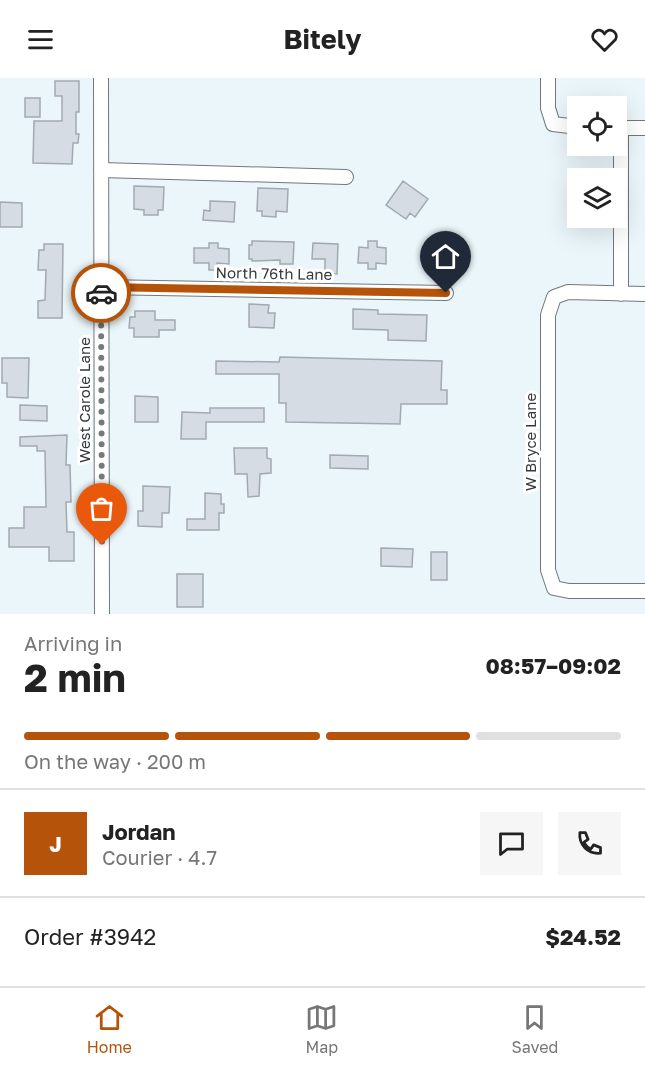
<!DOCTYPE html>
<html lang="en">
<head>
<meta charset="utf-8">
<style>
  body { margin:0; font-family:"Golos Text",sans-serif; background:#f6f6f6; color:#222; height:100vh; display:flex; flex-direction:column; font-size:22px; white-space:nowrap }
  * { box-sizing:border-box; margin:0 }
  p { font-size:20px; color:#767676 }
  .icon { flex:none; width:33px; height:33px; fill:none; stroke:currentColor; stroke-width:2; stroke-linecap:round; stroke-linejoin:round }
  .map { position:relative; height:536px; overflow:hidden }
  .sheet { display:flex; flex-direction:column; background:#fff; flex:1 }
  .sheet>* { flex:none }
  .fabs { position:absolute; left:567px; top:18px; display:grid; gap:12px }
  .fabs a { display:grid; place-items:center; width:60px; height:60px; border-radius:0px; background:#fff; box-shadow:0 6px 24px #0002; font-size:30px }
  .pin { position:absolute; display:grid; place-items:center; width:51px; height:51px; color:#fff; margin:-62px -26px; border-radius:50% 50% 50% 0; rotate:-45deg; box-shadow:0 0 6px #0007 }
  .pin .icon { rotate:45deg }
  .courier { position:absolute; display:grid; place-items:center; width:60px; height:60px; margin:-30px; border:4px solid #b45309; border-radius:50%; background:#fff; color:#222; box-shadow:0 2px 8px #0007 }
  .head em { font-style:normal; font-weight:700 }
  .head div { display:flex; flex-direction:column-reverse }
  .head { display:flex; align-items:center; justify-content:space-between; height:102px; padding:0 24px }
  h1 { font-size:39px; font-weight:700; line-height:45px }
  .bar { display:grid; grid-template-columns:repeat(4,1fr); gap:9px 6px; align-content:center; height:72px; padding:0 24px }
  .bar i { height:8px; border-radius:4px; background:#e0e0e0 }
  .bar .current { background:#b45309 }
  .bar p { grid-column:span 4 }
  .line { display:flex; align-items:center; gap:15px; padding:0 24px; border-top:2px solid #e0e0e0 }
  .line div { flex:1 }
  .round { display:grid; place-items:center; flex:none; width:63px; height:63px; border-radius:0px; background:#f6f6f6 }
  header { display:flex; justify-content:space-between; align-items:center; height:78px; padding:0 24px; background:#fff; font-size:27px; font-weight:700 }
  .tab-bar { display:flex; justify-content:space-around; align-items:center; height:84px; border-top:2px solid #e0e0e0; background:#fff; font-size:16px; color:#767676 }
  .tab-bar a { display:grid; justify-items:center; gap:3px }
  .tab-bar .current { color:#b45309 }
  .map>svg:first-child { display:block }
</style>
</head>
<body>
<header><svg class="icon" aria-label="menu" viewBox="0 0 24 24"><path d="M4 6h16M4 12h16M4 18h16"/></svg>Bitely<svg class="icon" aria-label="heart" viewBox="0 0 24 24"><path d="M12 20l-8-8c-3-5 5-10 8-4 3-6 11-1 8 4z"/></svg></header>
<div class="map">
<svg width="645" height="536" viewBox="0 0 645 536">
  <rect width="100%" height="100%" fill="#ebf6fa"/>
  <path fill="#d6dce4" stroke="#a3a9b0" stroke-width="1.5" d="M55 3H79V34H76V56H79L78 65H73L72 86 33 85 34 43H62V18H55Z
    M25 20H40V39H25Z
    M403 103 428 121 415 139 410 135 406 141 386 127Z
    M134 108 164 109 163 132H158V137H144V132L134 131Z
    M258 110 288 111 287 134 276 133V139L262 138V133H257Z
    M210 123 235 124 234 144 203 142 204 132 210 133Z
    M0 124 22 125V149H0Z
    M252 163 294 164 293 186H280V182L252 183V181H249V167H252Z
    M368 163H377V169L386 170V186L376 185V191H368V185H358L359 169 368 170Z
    M209 165H218V170L229 171V186L217 185V192H209V185H194V170H209Z
    M313 165 338 166 337 196 325 195V181H312Z
    M44 166H63L62 240H38V223L45 222 46 192H38L39 172H44Z
    M432 169H449V189L426 188V171L432 172Z
    M249 226 269 227 268 235H275L274 250 249 249Z
    M353 231 378 232V236L427 237 426 263 388 262V252L353 251Z
    M135 233H155V242H175V252H159V259H134V250H129L130 239H135Z
    M280 279 442 283 441 312H447V326H401L400 346 286 344V325H279V296H216V283L279 284Z
    M2 280H29L28 320 7 319V305H2Z
    M135 318 158 319V344H135Z
    M20 327 47 328V343L20 342Z
    M210 330H264V344H206V361H181L182 334 210 335Z
    M67 357 66 387H70L71 424H66L67 454H74V483H49V469H9V450H24V429H46L45 373H37V368H20V359Z
    M234 370H267V380L271 381V395L260 396 259 418 248 419 247 396H235Z
    M330 377 368 378V391L330 390Z
    M143 408 170 409 169 435H162V449L138 448V433H143Z
    M205 415 221 416V426H224V435H219V452H187V441H205Z
    M381 470 413 471 412 489 381 488Z
    M431 474H447V502H431Z
    M177 496H203V529H177Z"/>
  <g fill="none" stroke-linecap="round" stroke-linejoin="round">
    <defs>
      <path id="minor" d="M101 0 102 536
        M548 0V30L553 46 578 49
        M616 50H645
        M621 50V216
        M101 92 346 99
        M101 209 446 215
        M645 216 568 214 554 219 548 237V492L554 510 569 513H645"/>
    </defs>
    <use href="#minor" stroke="#6f797c" stroke-width="16"/>
    <use href="#minor" stroke="#fff" stroke-width="14"/>
  </g>
  <g fill="none" stroke-linecap="round" stroke-linejoin="round">
    <path stroke="#747a7d" stroke-width="6" stroke-dasharray="0 10.8" d="M101 215 102 467"/>
    <path stroke="#b45309" stroke-width="8" d="M101 215V209L446 215"/>
  </g>
  <g text-anchor="middle" stroke-width="6" stroke-linejoin="round" paint-order="stroke">
    <g font-size="15" fill="#34383a" stroke="#fff">
      <text transform="translate(274 196) rotate(1)" y="5">North 76th Lane</text>
      <text transform="translate(85 322) rotate(-90)" y="5">West Carole Lane</text>
      <text transform="translate(531 364) rotate(-90)" y="5">W Bryce Lane</text>
    </g>
  </g>
</svg>
<div class="fabs">
<a><svg class="icon" aria-label="locate" viewBox="0 0 24 24"><circle cx="12" cy="12" r="6"/><path d="M12 2v4M12 18v4M2 12h4M18 12h4"/></svg></a>
<a><svg class="icon" aria-label="layers" viewBox="0 0 24 24"><path d="M12 4l9 5-9 5-9-5zM3 14l9 5 9-5"/></svg></a>
</div>
<div class="pin" style="left:102px;top:467px;background:#ea580c"><svg class="icon" aria-label="bag" viewBox="0 0 24 24"><path d="M5 8h14l-1 12H6zM9 8a3 3 0 0 1 6 0"/></svg></div>
<div class="pin" style="left:446px;top:215px;background:#1f2937"><svg class="icon" aria-label="home" viewBox="0 0 24 24"><path d="M3 11l9-7 9 7M6 9v11h12V9"/></svg></div>
<div class="courier" style="left:101px;top:215px"><svg class="icon" aria-label="car" viewBox="0 0 24 24"><path d="M5 17H2v-5l4-1 3-4h7l3 4 3 1v5h-3M9 17h6M6 11h13"/><circle cx="7" cy="17" r="2"/><circle cx="17" cy="17" r="2"/></svg></div>
</div>
<section class="sheet">
<div class="head"><div><h1>2 min</h1><p>Arriving in</p></div><em>08:57–09:02</em></div>
<div class="bar"><i class="current"></i><i class="current"></i><i class="current"></i><i></i><p>On the way · 200 m</p></div>
<div class="line" style="height:108px"><b class="round" style="background:#b45309;color:#fff">J</b><div><b>Jordan</b><p>Courier · 4.7</p></div><a class="round"><svg class="icon" aria-label="chat" viewBox="0 0 24 24"><path d="M4 5h16v11H9l-5 4z"/></svg></a><a class="round"><svg class="icon" aria-label="phone" viewBox="0 0 24 24"><path d="M5 4h4l2 5-3 2q2 4 5 5l2-3 5 2v4C11 20 4 13 5 4z"/></svg></a></div>
<div class="line" style="height:78px"><div>Order #3942</div><b>$24.52</b></div>
</section>
<nav class="tab-bar">
<a class="current"><svg class="icon" aria-label="home" viewBox="0 0 24 24"><path d="M3 11l9-7 9 7M6 9v11h12V9"/></svg>Home</a>
<a><svg class="icon" aria-label="map" viewBox="0 0 24 24"><path d="M3 6l6-2 6 2 6-2v14l-6 2-6-2-6 2zM9 4v14M15 6v14"/></svg>Map</a>
<a><svg class="icon" aria-label="saved" viewBox="0 0 24 24"><path d="M7 4h10v16l-5-4-5 4z"/></svg>Saved</a>
</nav>
</body>
</html>
